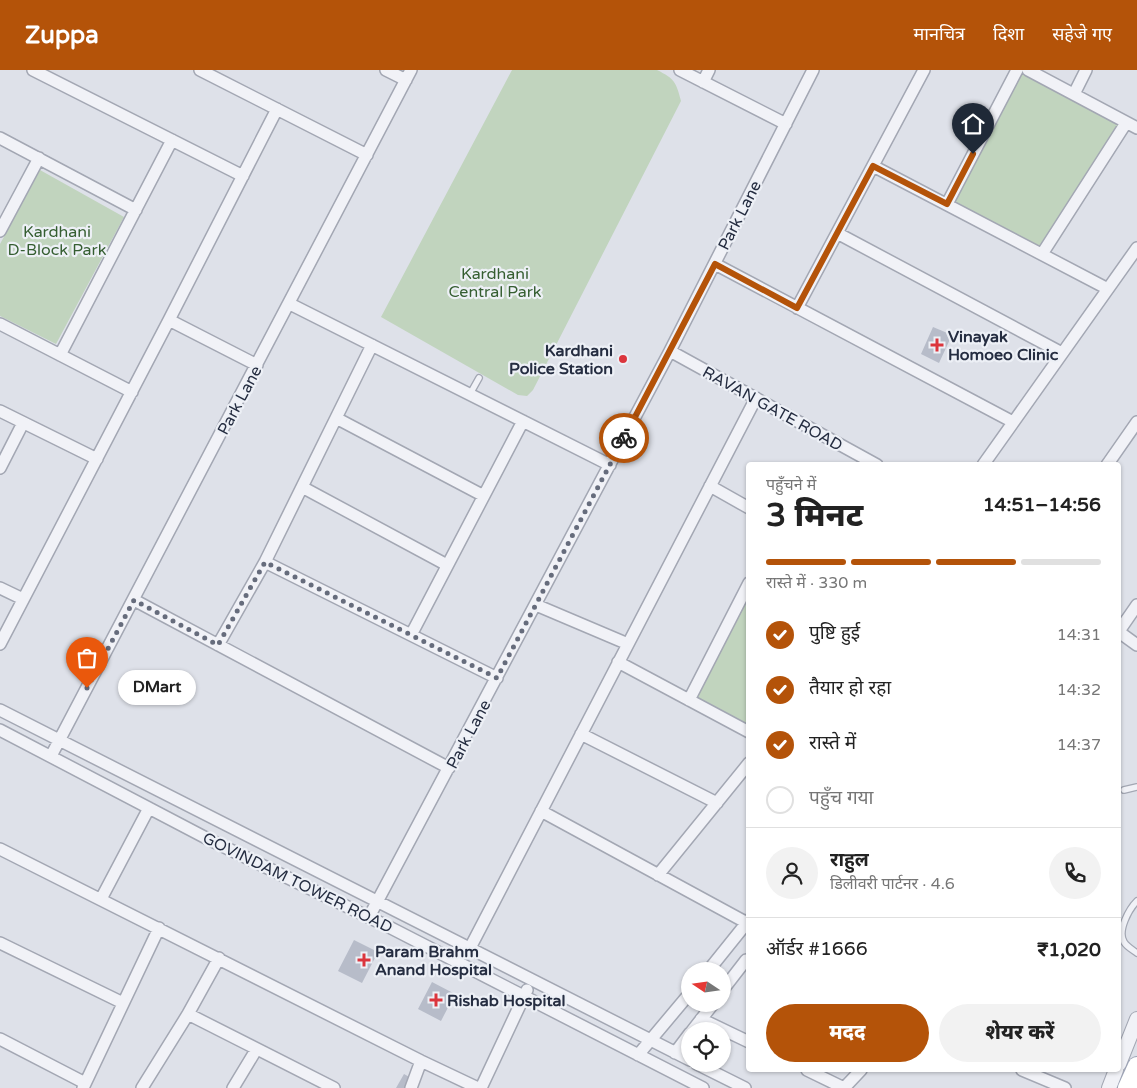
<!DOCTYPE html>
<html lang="hi">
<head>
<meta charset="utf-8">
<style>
  body { margin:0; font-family:"Varela Round","Noto Sans Devanagari",sans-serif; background:#f2f2f2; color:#222; height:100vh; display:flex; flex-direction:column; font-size:19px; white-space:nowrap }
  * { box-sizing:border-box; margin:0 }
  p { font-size:16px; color:#767676 }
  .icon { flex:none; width:28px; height:28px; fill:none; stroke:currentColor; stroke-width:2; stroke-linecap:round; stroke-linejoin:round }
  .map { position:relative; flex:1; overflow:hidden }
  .sheet { position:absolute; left:746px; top:392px; width:375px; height:610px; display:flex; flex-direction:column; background:#fff; border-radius:5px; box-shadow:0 1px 4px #0004 }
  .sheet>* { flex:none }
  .needle { width:32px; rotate:283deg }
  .tools { position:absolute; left:681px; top:892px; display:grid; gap:10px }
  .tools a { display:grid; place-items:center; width:50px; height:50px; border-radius:50%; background:#fff; box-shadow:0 1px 4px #0004; font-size:25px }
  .pin { position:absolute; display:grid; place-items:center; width:42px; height:42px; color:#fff; margin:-51px -21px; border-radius:50% 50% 50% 0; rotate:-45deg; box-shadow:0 0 5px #0007 }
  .pin .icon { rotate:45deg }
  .courier { position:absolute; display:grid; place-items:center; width:50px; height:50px; margin:-25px; border:4px solid #b45309; border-radius:50%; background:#fff; color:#222; box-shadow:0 1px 6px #0007 }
  .bubble { position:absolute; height:35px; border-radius:18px; background:#fff; box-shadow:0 1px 4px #0004; font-size:16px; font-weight:800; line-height:35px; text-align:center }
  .summary em { font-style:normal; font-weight:800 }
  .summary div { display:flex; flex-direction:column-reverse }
  .summary { display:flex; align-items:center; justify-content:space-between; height:85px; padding:0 20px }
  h1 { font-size:32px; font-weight:800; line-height:38px }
  .bar { display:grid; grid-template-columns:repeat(4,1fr); gap:8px 5px; align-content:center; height:60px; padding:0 20px }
  .bar i { height:6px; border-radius:4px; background:#e0e0e0 }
  .bar .active { background:#b45309 }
  .bar p { grid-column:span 4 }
  .line { display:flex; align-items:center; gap:12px; padding:0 20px; border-top:1px solid #e0e0e0 }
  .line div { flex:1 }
  .round { display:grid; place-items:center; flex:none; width:52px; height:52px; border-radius:26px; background:#f2f2f2 }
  ol { padding:0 20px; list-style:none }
  li { display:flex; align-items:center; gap:15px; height:55px }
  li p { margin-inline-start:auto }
  li .icon { padding:5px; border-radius:50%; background:#b45309; color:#fff; stroke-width:4 }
  li:last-child { color:#767676 }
  li i { width:28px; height:28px; border:2px solid #e0e0e0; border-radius:50% }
  .button { display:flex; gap:10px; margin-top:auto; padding:10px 20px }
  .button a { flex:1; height:58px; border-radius:30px; background:#b45309; color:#fff; font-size:20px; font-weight:800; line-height:58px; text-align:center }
  .button a+a { background:#f2f2f2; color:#222 }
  header { display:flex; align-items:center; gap:30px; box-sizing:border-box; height:70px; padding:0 25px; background:#b45309; color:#fff }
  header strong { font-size:24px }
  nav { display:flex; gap:28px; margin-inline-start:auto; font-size:18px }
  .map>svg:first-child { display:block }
</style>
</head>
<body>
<header>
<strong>Zuppa</strong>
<nav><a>मानचित्र</a><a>दिशा</a><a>सहेजे गए</a></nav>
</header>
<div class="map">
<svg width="1137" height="1018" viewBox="0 0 1137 1018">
  <rect width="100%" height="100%" fill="#dee1e9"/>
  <path fill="#c1d4be" d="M512 0H657C675 9 676 12 681 31L533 320 527 326 518 325 381 247Z
    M1017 0H1028L1126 53 1042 184 947 134Z
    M40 100 124 147 56 274 0 246V174Z
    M743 525 749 528V662L689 630Z"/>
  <path fill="#b7bcc9" d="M933 257 952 265 939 293 921 284Z
    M354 870 378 882 362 913 338 901Z
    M432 912 455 924 441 951 418 939Z
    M404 1004 413 1009 407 1018H396Z"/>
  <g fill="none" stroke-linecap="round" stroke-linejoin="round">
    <defs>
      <path id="service" d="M470 324 479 308
        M1124 720 1137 717
        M1137 831C1129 839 1117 861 1124 872 1127 877 1133 880 1137 883"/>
      <path id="minor" d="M33 0 243 106
        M200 0 367 85
        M386 0 406 10
        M680 0 786 54
        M1028 0 1137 58
        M703 12 709 0
        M1074 24 1086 0
        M0 68 136 140
        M873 96 1108 219
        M947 134 1017 0
        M0 161 39 88
        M837 163 1062 283
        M1042 184 1126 53
        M715 194 1013 352
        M290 234 610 395
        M797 238 924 0
        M169 250 257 295
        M0 254 132 322
        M670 281 877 395
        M60 285 172 70
        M0 341 97 389
        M336 348 482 425
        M983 395 1137 178
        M1107 395 1137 352
        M0 398 23 353
        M710 416 749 438
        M302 417 447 495
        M265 492 497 608
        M0 518 23 529
        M134 530 449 698
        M536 535 628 574
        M1119 561 1137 535
        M1119 562 1137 575
        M411 565 523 351
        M0 574 169 250 277 39
        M218 575 265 492 372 275
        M618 592 749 662
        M689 630 749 513
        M0 640 690 990
        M0 660 208 769 391 858 703 1018
        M581 664 717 733
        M51 686 411 0
        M541 741 749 854
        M0 779 421 991 478 1018
        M658 805 749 693
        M101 829 149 738
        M369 847 670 281 813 0
        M0 873 123 933
        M470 878 756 328
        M708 901 749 850
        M722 921 746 890H749
        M188 944 334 1018
        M701 949 749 972
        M692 961 713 934
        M0 969 85 1013
        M675 983 690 963
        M638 985 690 923
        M697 994 745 1018
        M807 1000 844 1018
        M1022 1000 1065 1018
        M83 1018 159 858
        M142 1018 188 944 219 888
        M233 1018 256 980
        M411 1018 421 991
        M481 1018 527 920
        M844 1018 861 1000"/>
      <path id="tertiary" d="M1119 994 1137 949
        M1109 1018 1116 1000"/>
      <path id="primary" d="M1127 1018 1137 996"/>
    </defs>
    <use href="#service" stroke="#a3a7b3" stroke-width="8"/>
    <use href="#minor" stroke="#a3a7b3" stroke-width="14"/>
    <use href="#tertiary" stroke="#a3a7b3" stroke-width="16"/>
    <use href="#primary" stroke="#9ca3b6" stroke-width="20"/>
    <use href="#service" stroke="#f1f2f7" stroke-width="5.5"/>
    <use href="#minor" stroke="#f1f2f7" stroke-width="11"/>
    <use href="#tertiary" stroke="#f1f2f7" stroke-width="14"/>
    <use href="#primary" stroke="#fff" stroke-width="18"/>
  </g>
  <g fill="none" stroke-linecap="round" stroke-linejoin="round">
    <path stroke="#666c7c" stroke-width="5" stroke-dasharray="0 9" d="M87 618 134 530 218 575 265 492 497 608 624 368"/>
    <path stroke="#b45309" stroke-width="6" d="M624 368 715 194 797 238 873 96 947 134 973 84"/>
  </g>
  <g fill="#db353d" stroke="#edf0f6" stroke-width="2">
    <path d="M934.5 267.5h5v5h5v5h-5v5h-5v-5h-5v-5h5z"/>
    <circle cx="623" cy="289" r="5"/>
    <path d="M361.5 882.5h5v5h5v5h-5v5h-5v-5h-5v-5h5z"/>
    <path d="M433.5 922.5h5v5h5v5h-5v5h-5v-5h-5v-5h5z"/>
  </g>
  <g text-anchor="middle" stroke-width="4.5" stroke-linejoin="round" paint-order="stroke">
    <g font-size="16" fill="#252d41" stroke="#edf0f6">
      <text transform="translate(739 145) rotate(-63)" y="6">Park Lane</text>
      <text transform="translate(239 330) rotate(-62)" y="6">Park Lane</text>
      <text transform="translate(773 338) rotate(29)" y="6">RAVAN GATE ROAD</text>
      <text transform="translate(468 664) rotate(-62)" y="6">Park Lane</text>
      <text transform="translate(298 812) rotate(26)" y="6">GOVINDAM TOWER ROAD</text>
    </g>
    <g font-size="16" fill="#355e31" stroke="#edf0f6">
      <text x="57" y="167">Kardhani<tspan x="57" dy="18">D-Block Park</tspan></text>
      <text x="495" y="209">Kardhani<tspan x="495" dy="18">Central Park</tspan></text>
    </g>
    <g font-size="16" font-weight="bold" fill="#252d41" stroke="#edf0f6" text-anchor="start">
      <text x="948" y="272">Vinayak<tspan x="948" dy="18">Homoeo Clinic</tspan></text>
      <text x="613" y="286" text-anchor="end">Kardhani<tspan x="613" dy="18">Police Station</tspan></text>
      <text x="375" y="887">Param Brahm<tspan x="375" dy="18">Anand Hospital</tspan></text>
      <text x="447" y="936">Rishab Hospital</text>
    </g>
  </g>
</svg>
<div class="tools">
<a><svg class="needle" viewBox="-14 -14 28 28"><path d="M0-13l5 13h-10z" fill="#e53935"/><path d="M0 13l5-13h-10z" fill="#767676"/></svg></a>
<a><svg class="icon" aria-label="locate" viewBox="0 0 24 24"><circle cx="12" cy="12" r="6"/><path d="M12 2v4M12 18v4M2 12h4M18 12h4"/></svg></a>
</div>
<div class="pin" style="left:87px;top:618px;background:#ea580c"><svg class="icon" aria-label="bag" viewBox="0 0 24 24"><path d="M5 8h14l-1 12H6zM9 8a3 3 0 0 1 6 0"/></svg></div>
<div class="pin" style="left:973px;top:84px;background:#1f2937"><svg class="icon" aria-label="home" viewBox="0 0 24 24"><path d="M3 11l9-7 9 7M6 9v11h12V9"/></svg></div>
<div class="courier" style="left:624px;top:368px"><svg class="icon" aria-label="bike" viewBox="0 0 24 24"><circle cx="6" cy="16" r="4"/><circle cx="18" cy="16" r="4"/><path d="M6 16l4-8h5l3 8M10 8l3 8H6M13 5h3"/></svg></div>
<div class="bubble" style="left:118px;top:600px;width:78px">DMart</div>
<section class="sheet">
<div class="summary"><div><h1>3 मिनट</h1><p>पहुँचने में</p></div><em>14:51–14:56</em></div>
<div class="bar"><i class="active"></i><i class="active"></i><i class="active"></i><i></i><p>रास्ते में · 330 m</p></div>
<ol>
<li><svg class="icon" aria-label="check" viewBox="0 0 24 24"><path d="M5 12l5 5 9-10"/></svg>पुष्टि हुई<p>14:31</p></li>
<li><svg class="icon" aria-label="check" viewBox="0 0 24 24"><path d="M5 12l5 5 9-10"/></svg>तैयार हो रहा<p>14:32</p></li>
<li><svg class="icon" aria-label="check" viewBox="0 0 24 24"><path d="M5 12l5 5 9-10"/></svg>रास्ते में<p>14:37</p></li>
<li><i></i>पहुँच गया</li>
</ol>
<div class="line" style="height:90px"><a class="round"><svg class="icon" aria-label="person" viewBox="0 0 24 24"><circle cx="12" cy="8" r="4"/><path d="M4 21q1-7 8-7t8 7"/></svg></a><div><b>राहुल</b><p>डिलीवरी पार्टनर · 4.6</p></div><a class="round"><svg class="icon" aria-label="phone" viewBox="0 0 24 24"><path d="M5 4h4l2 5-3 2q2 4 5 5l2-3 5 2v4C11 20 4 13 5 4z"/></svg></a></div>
<div class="line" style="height:65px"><div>ऑर्डर #1666</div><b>₹1,020</b></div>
<div class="button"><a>मदद</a><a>शेयर करें</a></div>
</section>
</div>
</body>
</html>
